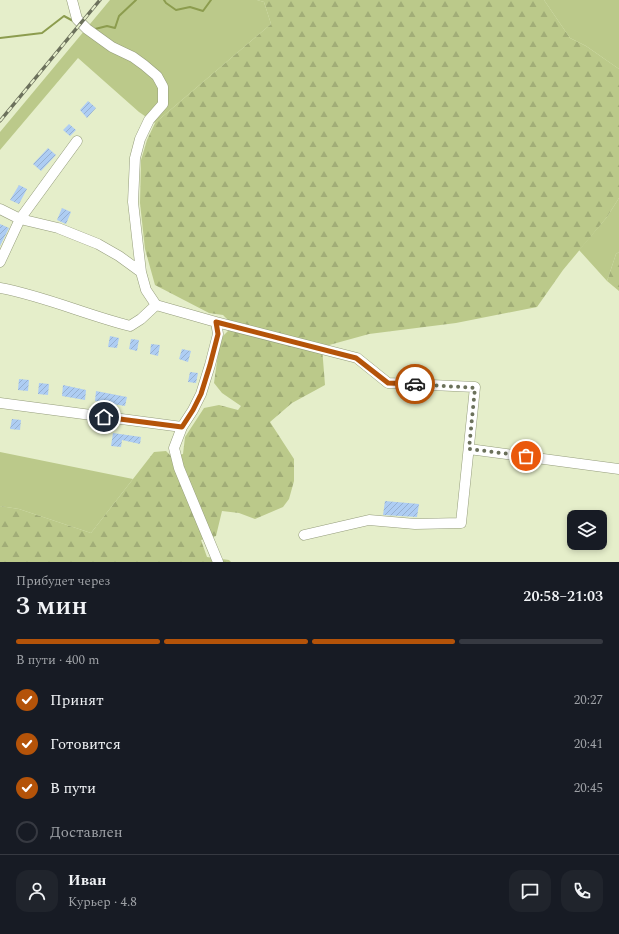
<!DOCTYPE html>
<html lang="ru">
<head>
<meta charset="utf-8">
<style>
  body { margin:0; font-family:Spectral,serif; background:#20242c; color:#f1f3f6; height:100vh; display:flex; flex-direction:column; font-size:15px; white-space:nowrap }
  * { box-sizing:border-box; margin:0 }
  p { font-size:13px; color:#9ea1a6 }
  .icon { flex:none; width:22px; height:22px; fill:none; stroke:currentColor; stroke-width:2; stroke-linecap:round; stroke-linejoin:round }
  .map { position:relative; height:562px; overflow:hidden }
  .side { display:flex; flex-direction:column; background:#171b24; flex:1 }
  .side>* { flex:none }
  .buttons { position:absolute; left:567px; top:510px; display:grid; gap:8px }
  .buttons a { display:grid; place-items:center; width:40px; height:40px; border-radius:8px; background:#171b24; box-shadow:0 2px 6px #0003; font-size:20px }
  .pin { position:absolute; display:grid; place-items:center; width:34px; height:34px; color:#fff; margin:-17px; border:2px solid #fff; border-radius:50%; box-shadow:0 1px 4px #0007 }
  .courier { position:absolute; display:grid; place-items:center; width:40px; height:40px; margin:-20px; border:3px solid #b45309; border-radius:50%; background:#fff; color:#222; box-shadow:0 1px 5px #0007 }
  .headline em { font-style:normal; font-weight:600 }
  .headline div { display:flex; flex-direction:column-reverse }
  .headline { display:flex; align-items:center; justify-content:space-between; height:68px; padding:0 16px }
  h1 { font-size:26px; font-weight:600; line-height:30px }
  .bar { display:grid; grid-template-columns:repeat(4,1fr); gap:6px 4px; align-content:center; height:48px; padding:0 16px }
  .bar i { height:5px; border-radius:3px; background:#363941 }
  .bar .selected { background:#b45309 }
  .bar p { grid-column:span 4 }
  .line { display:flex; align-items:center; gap:10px; padding:0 16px; border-top:1px solid #363941 }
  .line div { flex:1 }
  .round { display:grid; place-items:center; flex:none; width:42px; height:42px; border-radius:12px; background:#20242c }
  ol { padding:0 16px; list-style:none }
  li { display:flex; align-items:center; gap:12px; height:44px }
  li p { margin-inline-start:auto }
  li .icon { padding:4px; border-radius:50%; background:#b45309; color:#fff; stroke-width:4 }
  li:last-child { color:#9ea1a6 }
  li i { width:22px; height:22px; border:2px solid #363941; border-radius:50% }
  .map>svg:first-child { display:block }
</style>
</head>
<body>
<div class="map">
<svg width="619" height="562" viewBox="0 0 619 562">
  <defs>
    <pattern id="forest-firs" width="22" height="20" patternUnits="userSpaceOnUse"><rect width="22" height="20" fill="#bbc98a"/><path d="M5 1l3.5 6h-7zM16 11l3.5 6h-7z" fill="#a1ad77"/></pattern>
    <pattern id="building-hatch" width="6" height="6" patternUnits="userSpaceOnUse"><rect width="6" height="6" fill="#aecdf3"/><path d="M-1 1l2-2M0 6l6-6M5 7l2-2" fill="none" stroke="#96b0d0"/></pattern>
  </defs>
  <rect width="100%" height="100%" fill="#e5eeca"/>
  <path fill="#bbc98a" d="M110 0H257L264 2 271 24 155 123 139 112 78 58 0 150V132Z
    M544 0H619V69L586 46 570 38Z
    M619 198V252L616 254 607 281 579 250 607 217Z
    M0 452 133 479 91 533 19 509 0 506Z"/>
  <path fill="url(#forest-firs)" d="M257 0H544L570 38 586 46 619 69V198L607 217 563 270 537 307 456 323 369 334 322 347 325 385 292 403 270 422 294 459V481L289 499 283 507 255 519 239 513 222 511 216 536 201 540 207 557 229 560 231 562H0V506L19 509 91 533 154 452 166 451 172 457 183 454 185 437 204 408 219 405 238 410 241 406 222 393 214 383 220 339 228 331 229 321 223 315 209 313 155 285 145 249 140 203 141 160 147 140 155 123 271 24 264 2Z
    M619 252V291L607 281 616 254Z"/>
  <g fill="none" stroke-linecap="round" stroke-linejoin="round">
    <path stroke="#8c9c4e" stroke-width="2" d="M164 0 166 3 176 10 190 7 203 11 211 0
      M95 29 107 26 115 28 119 16 136 0
      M0 38 42 33 64 16 75 22"/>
  </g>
  <path fill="url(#building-hatch)" d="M88 101 96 108 87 118 80 110Z
    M69 124 76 130 70 136 63 130Z
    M48 148 56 155 41 171 33 164Z
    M19 185 27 189 19 204 10 200Z
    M62 208 71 212 66 224 57 220Z
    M0 224 9 228 0 246Z
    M110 336 119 338 117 348 108 347Z
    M131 339 139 340 137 351 129 349Z
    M151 344 160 345 158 356 150 354Z
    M182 349 191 351 188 362 179 359Z
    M190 372 198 373 196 383 188 382Z
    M19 379 29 380 28 391 18 390Z
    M39 383 49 384 48 395 38 394Z
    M63 385 86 390 85 400 62 396Z
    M96 391 127 397 125 406 95 401Z
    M12 419 21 420 20 430 10 429Z
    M113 433 141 437 140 444 122 440 121 447 111 446Z
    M385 501 419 504 417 517 383 515Z"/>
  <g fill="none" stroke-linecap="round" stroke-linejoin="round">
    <defs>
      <path id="minor" d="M72 0 77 19 87 29 112 47 133 57 144 65 157 76 163 87V104L149 120 140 139 135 158 133 202 141 272 146 290 156 305 216 322 357 358 388 383 475 387 461 523 415 524 369 520 304 535
        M0 209 20 219 58 228 98 244 119 256 141 272
        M0 262 20 219 77 141
        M0 288C44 296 86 315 130 326L141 319 156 305
        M216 322 218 334 210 365 201 394 193 410 182 427 174 448 179 468 218 562
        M0 403 182 427
        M469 449 619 469"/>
    </defs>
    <use href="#minor" stroke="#959d7c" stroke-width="11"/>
    <use href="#minor" stroke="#fff" stroke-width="10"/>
    <defs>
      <path id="rail" d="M0 121 100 0"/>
    </defs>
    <use href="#rail" stroke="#6c715c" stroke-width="3.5"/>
    <use href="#rail" stroke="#e5eeca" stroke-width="2" stroke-dasharray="6" stroke-linecap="butt"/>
  </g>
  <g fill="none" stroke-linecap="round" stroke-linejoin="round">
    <path stroke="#6b715b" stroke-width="4" stroke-dasharray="0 7.2" d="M415 384 475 388 469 449 526 456"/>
    <path stroke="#b45309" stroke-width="5" d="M104 417 182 427 193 410 201 394 210 365 218 334 216 322 356 358 388 383 415 384"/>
  </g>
</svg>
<div class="buttons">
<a><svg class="icon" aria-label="layers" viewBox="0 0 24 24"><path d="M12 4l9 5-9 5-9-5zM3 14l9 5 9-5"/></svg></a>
</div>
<div class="pin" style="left:526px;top:456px;background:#ea580c"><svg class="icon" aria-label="bag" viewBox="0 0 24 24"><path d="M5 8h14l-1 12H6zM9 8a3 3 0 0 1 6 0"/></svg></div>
<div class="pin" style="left:104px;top:417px;background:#1f2937"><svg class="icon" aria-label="home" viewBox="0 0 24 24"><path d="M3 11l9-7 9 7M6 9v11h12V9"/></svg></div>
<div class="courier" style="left:415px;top:384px"><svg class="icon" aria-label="car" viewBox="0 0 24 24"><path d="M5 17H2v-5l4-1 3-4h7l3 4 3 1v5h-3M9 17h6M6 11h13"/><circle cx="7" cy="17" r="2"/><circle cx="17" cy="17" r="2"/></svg></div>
</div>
<section class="side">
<div class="headline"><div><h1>3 мин</h1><p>Прибудет через</p></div><em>20:58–21:03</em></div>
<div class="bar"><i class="selected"></i><i class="selected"></i><i class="selected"></i><i></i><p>В пути · 400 m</p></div>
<ol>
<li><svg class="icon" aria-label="check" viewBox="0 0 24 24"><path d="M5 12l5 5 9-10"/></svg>Принят<p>20:27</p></li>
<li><svg class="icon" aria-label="check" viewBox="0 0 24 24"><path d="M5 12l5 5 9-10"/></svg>Готовится<p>20:41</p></li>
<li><svg class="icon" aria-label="check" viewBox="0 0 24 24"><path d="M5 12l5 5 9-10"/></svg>В пути<p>20:45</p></li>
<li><i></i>Доставлен</li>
</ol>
<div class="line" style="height:72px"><a class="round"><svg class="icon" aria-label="person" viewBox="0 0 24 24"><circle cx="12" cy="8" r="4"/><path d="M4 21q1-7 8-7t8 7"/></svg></a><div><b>Иван</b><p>Курьер · 4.8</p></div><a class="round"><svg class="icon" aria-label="chat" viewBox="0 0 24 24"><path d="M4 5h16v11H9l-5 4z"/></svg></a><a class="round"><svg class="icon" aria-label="phone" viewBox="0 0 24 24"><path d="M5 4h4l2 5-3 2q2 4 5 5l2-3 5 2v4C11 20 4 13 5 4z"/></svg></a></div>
</section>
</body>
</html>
